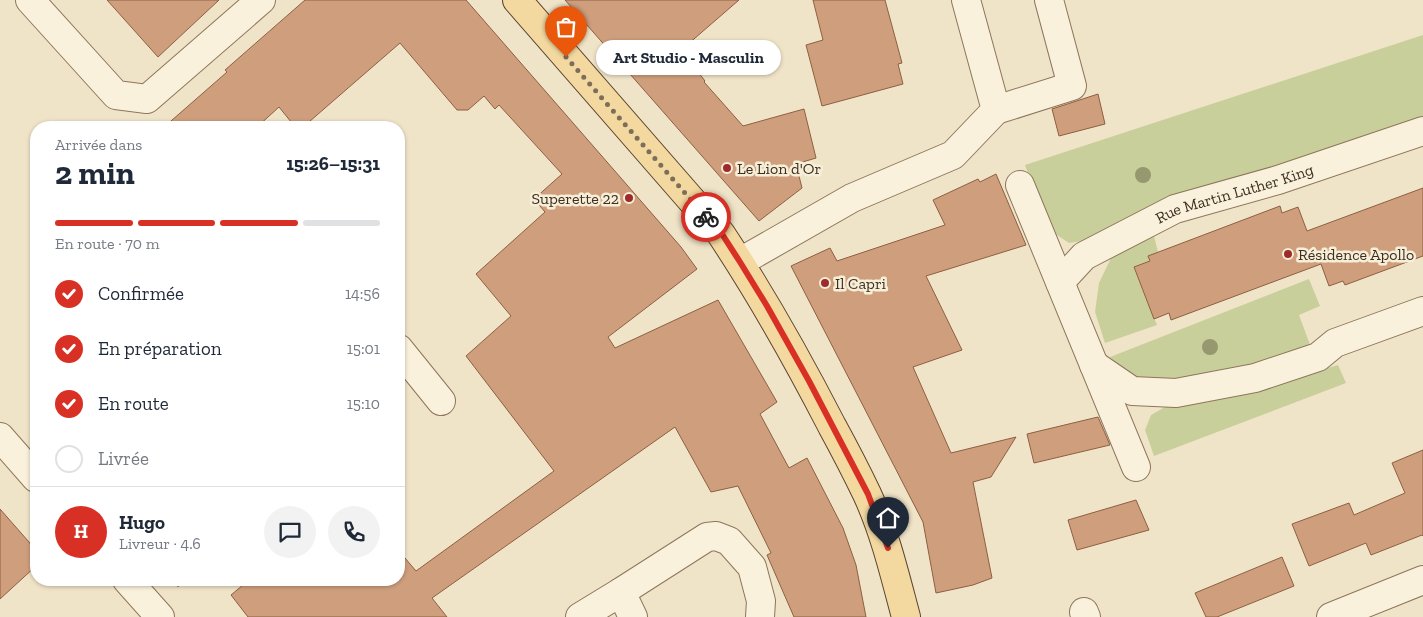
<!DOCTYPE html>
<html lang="fr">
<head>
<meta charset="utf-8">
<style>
  body { margin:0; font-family:"Zilla Slab",serif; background:#f2f2f3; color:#1f2937; height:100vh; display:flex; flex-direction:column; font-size:19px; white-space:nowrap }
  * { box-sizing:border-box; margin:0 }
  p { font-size:16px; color:#747a83 }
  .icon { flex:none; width:28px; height:28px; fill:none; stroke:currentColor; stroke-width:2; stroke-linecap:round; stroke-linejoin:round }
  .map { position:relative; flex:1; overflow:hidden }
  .details { position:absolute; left:30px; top:121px; width:375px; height:465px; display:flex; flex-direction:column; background:#fff; border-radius:20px; box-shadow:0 1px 4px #0004 }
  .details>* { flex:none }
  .pin { position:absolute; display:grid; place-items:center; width:42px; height:42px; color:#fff; margin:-51px -21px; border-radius:50% 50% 50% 0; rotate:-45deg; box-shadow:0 0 5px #0007 }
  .pin .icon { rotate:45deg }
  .courier { position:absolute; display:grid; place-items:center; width:50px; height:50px; margin:-25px; border:4px solid #d93025; border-radius:50%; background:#fff; color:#222; box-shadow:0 1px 6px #0007 }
  .bubble { position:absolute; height:35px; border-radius:18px; background:#fff; box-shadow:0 1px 4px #0004; font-size:16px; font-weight:800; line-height:35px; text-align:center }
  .summary em { font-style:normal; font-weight:800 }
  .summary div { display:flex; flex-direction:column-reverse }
  .summary { display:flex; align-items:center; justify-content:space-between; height:85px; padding:0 25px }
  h1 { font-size:32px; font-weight:800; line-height:38px }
  .bar { display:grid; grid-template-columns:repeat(4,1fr); gap:8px 5px; align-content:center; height:60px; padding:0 25px }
  .bar i { height:6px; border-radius:4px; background:#e0e1e3 }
  .bar .on { background:#d93025 }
  .bar p { grid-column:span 4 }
  .line { display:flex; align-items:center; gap:12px; padding:0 25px; border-top:1px solid #e0e1e3 }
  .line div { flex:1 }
  .round { display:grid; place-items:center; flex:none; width:52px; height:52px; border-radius:26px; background:#f2f2f3 }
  ol { padding:0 25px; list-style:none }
  li { display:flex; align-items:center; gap:15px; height:55px }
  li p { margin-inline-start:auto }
  li .icon { padding:5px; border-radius:50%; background:#d93025; color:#fff; stroke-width:4 }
  li:last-child { color:#747a83 }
  li i { width:28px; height:28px; border:2px solid #e0e1e3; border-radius:50% }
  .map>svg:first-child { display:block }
</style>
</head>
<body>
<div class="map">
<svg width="1423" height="617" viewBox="0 0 1423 617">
  <rect width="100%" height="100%" fill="#f0e4c8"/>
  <path fill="#c9cf9b" d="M1423 35V119L1095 239 1069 243 1048 229 1025 165Z
    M1154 236 1158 252 1148 256 1150 261 1134 268 1157 325 1105 343 1095 312 1099 283 1111 258Z
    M1309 279 1320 306 1299 315 1312 350 1175 383 1131 380 1110 357Z
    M1338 365 1346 383 1154 456 1145 430 1151 415 1165 407 1258 388Z"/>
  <path fill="#cf9f7d" stroke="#8d5f41" d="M107 0H219L158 57Z
    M305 0H466L681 247 697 269 608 337 615 348 718 300 777 402 760 414 789 468 807 458 843 528 856 565 866 617H794L767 555 771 553 738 486 711 492 675 427 432 598 447 617H248L231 595 249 580H399V551L416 571 554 471 466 356 511 316 476 274 545 212 534 199 562 174 499 105 495 109 484 96 468 110H457L400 43 302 128H296L279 107 256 128H163L227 72 225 70Z
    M565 0H739L687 45 702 62 695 68 705 81 704 82 743 126 804 109 816 158 796 164 802 188 759 221Z
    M813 0H885L902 63 898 64 903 84 822 106 806 45 823 40Z
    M1098 94 1105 124 1059 136 1052 109Z
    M996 174 1026 245 926 276 962 350 913 367 951 453 1016 437 991 477 973 482 992 578 973 585 936 593 923 522 791 266 830 248 837 261 945 225 933 200 978 179 980 182Z
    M1423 188V256L1345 285 1343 281 1329 286 1321 264 1171 320 1169 313 1154 319 1134 267 1150 261 1148 256 1280 206 1282 213 1298 207 1307 231Z
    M1098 417 1110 445 1034 463 1027 434Z
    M1423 450V536L1422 535 1371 555 1366 543 1309 566 1292 524 1349 503 1354 515 1405 493 1392 463Z
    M1136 500 1149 530 1077 550 1068 520Z
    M0 509 36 550V566L0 599Z
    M1282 557 1294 586 1217 617H1206L1195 593Z"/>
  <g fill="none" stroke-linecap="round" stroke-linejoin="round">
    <defs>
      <g id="minor">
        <path d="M30 0 116 95 147 99 261 0"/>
        <path d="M996 110 1072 86 1049 0"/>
        <path d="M1020 185 1136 467"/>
        <path d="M740 262 852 198 953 155 996 110 966 0"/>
        <path id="s1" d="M1060 282 1084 256 1175 209 1278 180 1423 131"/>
        <path d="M399 349 441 401"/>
        <path d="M1094 365 1132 391 1176 393 1255 378 1318 357 1335 343 1423 311"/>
        <path d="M0 437 36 478"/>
        <path d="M127 580 160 617"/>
        <path d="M621 592 707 537 716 536 729 541 752 567 761 601 760 617"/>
        <path d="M1084 612 1086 617"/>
        <path d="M580 617 621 592 633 617"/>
        <path d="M1331 617 1423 580"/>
      </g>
      <path id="major" d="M517 0 721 234C762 296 798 360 832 426 844 448 856 471 867 494 885 533 895 576 906 617"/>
    </defs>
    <use href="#minor" stroke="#8d765c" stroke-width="30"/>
    <use href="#major" stroke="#5b4430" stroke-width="30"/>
    <path stroke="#8d765c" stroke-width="3" stroke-dasharray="4 2.5" stroke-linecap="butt" d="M177 586 185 580"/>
    <use href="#minor" stroke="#faf1dc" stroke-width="28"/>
    <use href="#major" stroke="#f3d9a0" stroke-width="28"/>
  </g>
  <g fill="#96986f">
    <circle cx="1143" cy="175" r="8"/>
    <circle cx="1210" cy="347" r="8"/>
  </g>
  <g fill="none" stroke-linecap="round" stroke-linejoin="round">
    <path stroke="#7c6e5b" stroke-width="5" stroke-dasharray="0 9" d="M566 57 706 217"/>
    <path stroke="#d93025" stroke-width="6" d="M706 217 722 234 740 262 767 306 809 381 868 494 888 548"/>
  </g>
  <g fill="#9e2a2b" stroke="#f7eed8" stroke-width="2">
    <circle cx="727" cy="168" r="5"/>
    <circle cx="629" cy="198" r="5"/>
    <circle cx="1288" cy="254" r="5"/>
    <circle cx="825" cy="283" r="5"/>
  </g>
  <g text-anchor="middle" stroke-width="5" stroke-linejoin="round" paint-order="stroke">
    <g font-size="16" fill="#3d2e20" stroke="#f7eed8" text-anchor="start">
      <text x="737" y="174">Le Lion d'Or</text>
      <text x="619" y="204" text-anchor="end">Superette 22</text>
      <text x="1298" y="260">Résidence Apollo</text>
      <text x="835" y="289">Il Capri</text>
    </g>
    <g font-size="16" fill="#3d2e20" stroke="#f7eed8">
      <text dy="6" stroke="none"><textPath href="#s1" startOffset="199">Rue Martin Luther King</textPath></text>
    </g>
  </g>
</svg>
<div class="pin" style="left:566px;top:57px;background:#ea580c"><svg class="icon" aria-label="bag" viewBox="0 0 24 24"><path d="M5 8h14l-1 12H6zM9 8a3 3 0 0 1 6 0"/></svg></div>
<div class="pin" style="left:888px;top:548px;background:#1f2937"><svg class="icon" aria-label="home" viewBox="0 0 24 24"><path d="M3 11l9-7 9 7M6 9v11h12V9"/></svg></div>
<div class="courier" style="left:706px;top:217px"><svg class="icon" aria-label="bike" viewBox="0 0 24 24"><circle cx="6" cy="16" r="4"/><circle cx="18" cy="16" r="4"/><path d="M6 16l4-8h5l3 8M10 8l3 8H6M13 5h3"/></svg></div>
<div class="bubble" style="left:596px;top:40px;width:185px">Art Studio - Masculin</div>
<section class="details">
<div class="summary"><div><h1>2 min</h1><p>Arrivée dans</p></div><em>15:26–15:31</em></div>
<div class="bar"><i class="on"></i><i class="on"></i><i class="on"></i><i></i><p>En route · 70 m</p></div>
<ol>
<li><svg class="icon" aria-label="check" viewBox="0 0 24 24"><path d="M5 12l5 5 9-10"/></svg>Confirmée<p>14:56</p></li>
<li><svg class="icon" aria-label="check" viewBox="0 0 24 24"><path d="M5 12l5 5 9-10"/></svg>En préparation<p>15:01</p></li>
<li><svg class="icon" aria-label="check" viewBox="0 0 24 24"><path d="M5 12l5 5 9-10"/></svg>En route<p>15:10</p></li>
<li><i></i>Livrée</li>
</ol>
<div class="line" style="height:90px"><b class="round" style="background:#d93025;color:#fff">H</b><div><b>Hugo</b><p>Livreur · 4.6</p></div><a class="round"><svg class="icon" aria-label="chat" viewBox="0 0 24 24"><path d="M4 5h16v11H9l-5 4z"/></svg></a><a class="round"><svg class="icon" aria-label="phone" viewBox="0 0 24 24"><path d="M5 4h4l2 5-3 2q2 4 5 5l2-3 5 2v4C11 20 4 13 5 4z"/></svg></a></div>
</section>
</div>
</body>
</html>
